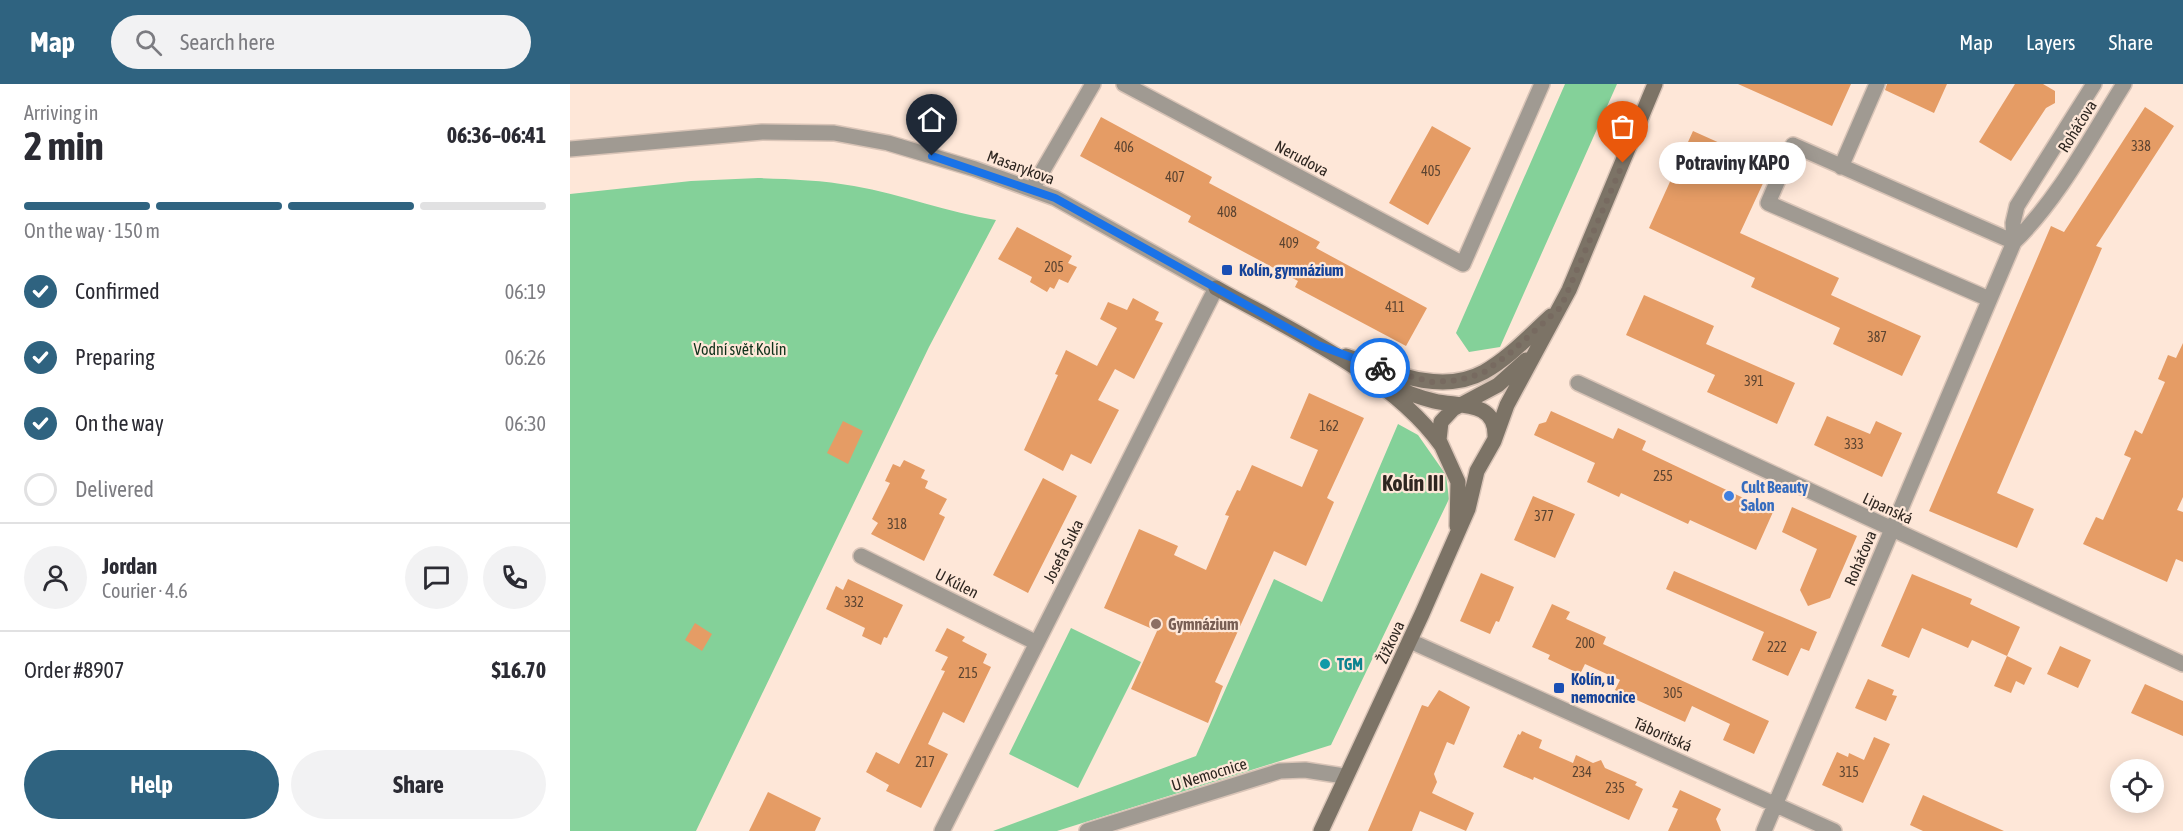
<!DOCTYPE html>
<html lang="en">
<head>
<meta charset="utf-8">
<style>
  body { margin:0; font-family:"Asap Condensed",sans-serif; background:#f2f2f3; color:#2b2b33; height:100vh; display:flex; flex-direction:column; font-size:22px; white-space:nowrap }
  * { box-sizing:border-box; margin:0 }
  p { font-size:20px; color:#7c7c81 }
  .icon { flex:none; width:33px; height:33px; fill:none; stroke:currentColor; stroke-width:2; stroke-linecap:round; stroke-linejoin:round }
  .map { position:relative; flex:1; overflow:hidden }
  .details { display:flex; flex-direction:column; background:#fff; width:570px }
  .details>* { flex:none }
  .buttons { position:absolute; left:1540px; top:675px; display:grid; gap:12px }
  .buttons a { display:grid; place-items:center; width:54px; height:54px; border-radius:50%; background:#fff; box-shadow:0 3px 15px #0003; font-size:30px }
  .pin { position:absolute; display:grid; place-items:center; width:51px; height:51px; color:#fff; margin:-62px -26px; border-radius:50% 50% 50% 0; rotate:-45deg; box-shadow:0 0 6px #0007 }
  .pin .icon { rotate:45deg }
  .courier { position:absolute; display:grid; place-items:center; width:60px; height:60px; margin:-30px; border:4px solid #1a73e8; border-radius:50%; background:#fff; color:#222; box-shadow:0 2px 8px #0007 }
  .bubble { position:absolute; height:42px; border-radius:21px; background:#fff; box-shadow:0 3px 15px #0003; font-size:20px; font-weight:700; line-height:42px; text-align:center }
  .head em { font-style:normal; font-weight:700 }
  .head div { display:flex; flex-direction:column-reverse }
  .head { display:flex; align-items:center; justify-content:space-between; height:102px; padding:0 24px }
  h1 { font-size:39px; font-weight:700; line-height:45px }
  .bar { display:grid; grid-template-columns:repeat(4,1fr); gap:9px 6px; align-content:center; height:72px; padding:0 24px }
  .bar i { height:8px; border-radius:4px; background:#e1e1e2 }
  .bar .selected { background:#2f6380 }
  .bar p { grid-column:span 4 }
  .line { display:flex; align-items:center; gap:15px; padding:0 24px; border-top:2px solid #e1e1e2 }
  .line div { flex:1 }
  .round { display:grid; place-items:center; flex:none; width:63px; height:63px; border-radius:32px; background:#f2f2f3 }
  ol { padding:0 24px; list-style:none }
  li { display:flex; align-items:center; gap:18px; height:66px }
  li p { margin-inline-start:auto }
  li .icon { padding:6px; border-radius:50%; background:#2f6380; color:#fff; stroke-width:4 }
  li:last-child { color:#7c7c81 }
  li i { width:33px; height:33px; border:3px solid #e1e1e2; border-radius:50% }
  .primary-button { display:flex; gap:12px; margin-top:auto; padding:12px 24px }
  .primary-button a { flex:1; height:69px; border-radius:36px; background:#2f6380; color:#fff; font-size:24px; font-weight:700; line-height:69px; text-align:center }
  .primary-button a+a { background:#f2f2f3; color:#2b2b33 }
  header { display:flex; align-items:center; gap:36px; box-sizing:border-box; height:84px; padding:0 30px; background:#2f6380; color:#fff }
  header strong { font-size:28px }
  nav { display:flex; gap:33px; margin-inline-start:auto; font-size:21px }
  .search { width:420px; height:54px; background:#f2f2f3; display:flex; align-items:center; gap:15px; box-sizing:border-box; padding:0 21px; border-radius:33px; color:#7c7c81; font-size:22px }
  main { display:flex; flex:1; min-height:0 }
  .map>svg:first-child { display:block }
</style>
</head>
<body>
<header>
<strong>Map</strong>
<div class="search"><svg class="icon" aria-label="search" viewBox="0 0 24 24"><circle cx="10" cy="10" r="6"/><path d="M15 15l6 6"/></svg>Search here</div>
<nav><a>Map</a><a>Layers</a><a>Share</a></nav>
</header>
<main>
<section class="details">
<div class="head"><div><h1>2 min</h1><p>Arriving in</p></div><em>06:36–06:41</em></div>
<div class="bar"><i class="selected"></i><i class="selected"></i><i class="selected"></i><i></i><p>On the way · 150 m</p></div>
<ol>
<li><svg class="icon" aria-label="check" viewBox="0 0 24 24"><path d="M5 12l5 5 9-10"/></svg>Confirmed<p>06:19</p></li>
<li><svg class="icon" aria-label="check" viewBox="0 0 24 24"><path d="M5 12l5 5 9-10"/></svg>Preparing<p>06:26</p></li>
<li><svg class="icon" aria-label="check" viewBox="0 0 24 24"><path d="M5 12l5 5 9-10"/></svg>On the way<p>06:30</p></li>
<li><i></i>Delivered</li>
</ol>
<div class="line" style="height:108px"><a class="round"><svg class="icon" aria-label="person" viewBox="0 0 24 24"><circle cx="12" cy="8" r="4"/><path d="M4 21q1-7 8-7t8 7"/></svg></a><div><b>Jordan</b><p>Courier · 4.6</p></div><a class="round"><svg class="icon" aria-label="chat" viewBox="0 0 24 24"><path d="M4 5h16v11H9l-5 4z"/></svg></a><a class="round"><svg class="icon" aria-label="phone" viewBox="0 0 24 24"><path d="M5 4h4l2 5-3 2q2 4 5 5l2-3 5 2v4C11 20 4 13 5 4z"/></svg></a></div>
<div class="line" style="height:78px"><div>Order #8907</div><b>$16.70</b></div>
<div class="primary-button"><a>Help</a><a>Share</a></div>
</section>
<div class="map">
<svg width="1613" height="747" viewBox="0 0 1613 747">
  <rect width="100%" height="100%" fill="#fee7d8"/>
  <path fill="#84d199" d="M995 0H1047L930 263 899 268 886 249Z
    M188 94C220 95 252 96 284 102 332 110 378 129 426 136L359 263 126 747H0V110L121 97Z
    M828 340 848 351 876 391 879 415 761 661 487 747H423L626 672 704 495 752 518Z
    M501 544 571 578 508 704 439 670Z"/>
  <path fill="#e59c65" d="M1168 0H1281L1262 42Z
    M1317 0H1377L1364 29 1315 6Z
    M1445 0H1473L1485 7V19L1476 24 1441 77 1409 58Z
    M1575 23 1604 42 1526 162 1532 164 1427 409 1464 425 1447 464 1359 427 1481 142 1494 148Z
    M531 33 642 93 639 99 750 158 746 164 857 224 836 262 725 203 728 197 618 138 621 132 510 72Z
    M862 42 901 64 858 141 819 119Z
    M1123 47 1201 82 1170 149 1269 194 1261 211 1351 252 1332 292 1263 260 1270 244 1181 203 1185 194 1079 144Z
    M447 143 502 172 498 179 507 183 498 199 489 195 484 205 480 203 477 208 460 198 462 193 428 175Z
    M1074 211 1144 242 1136 260 1225 299 1207 340 1137 308 1145 291 1056 251Z
    M563 214 589 228 585 236 593 239 564 295 545 285 528 316 549 326 521 380 501 370 493 387 454 366 488 291 485 290 496 266 527 282 547 244 530 235 538 218 557 226Z
    M1613 259V413L1607 426 1613 428V478L1606 475 1597 498 1513 460 1526 433 1533 436 1561 374 1554 371 1565 346 1572 350 1595 298 1588 295 1598 271 1606 274Z
    M739 309 794 334 757 414 764 418 736 482 704 467 645 598 653 602 638 639 561 605 587 547 534 524 569 445 608 462 604 471 636 486 659 432 655 431 667 406 670 407 682 381 732 403 748 366 720 354Z
    M981 327 1043 355 1048 344 1076 357 1072 366 1203 428 1186 466 1120 436 1118 440 1051 409 1049 413 1017 398 1025 379 964 351 969 340 976 338Z
    M1257 332 1300 350 1306 337 1332 349 1312 393 1244 361Z
    M273 337 293 347 278 380 257 369Z
    M334 376 355 386 351 394 358 397 355 404 377 415 369 430 375 433 354 477 301 450 308 439 302 435 320 399 315 397 323 380 330 383Z
    M473 394 507 412 458 509 423 491Z
    M963 412 1005 430 985 474 944 456Z
    M1222 423 1287 452 1260 514 1238 522 1230 506 1247 465 1212 448Z
    M1104 487 1247 548 1239 567 1231 564 1218 592 1182 576 1194 548 1096 505Z
    M911 489 944 503 929 538 926 537 920 550 890 537Z
    M1342 490 1402 515 1400 520 1450 543 1437 572 1462 584 1454 601 1446 597 1441 609 1424 602 1437 572 1402 556 1398 564 1352 544 1339 574 1311 562Z
    M278 495 333 521 317 554 314 553 311 561 292 552 295 544 256 525 266 502 273 506Z
    M982 520 1000 528 996 535 1036 553 1033 560 1199 637 1184 670 1153 656 1160 640 1122 622 1115 638 1045 606 1050 596 1015 580 1010 590 978 575 980 571 962 563Z
    M125 539 142 550 132 567 115 556Z
    M377 544 395 553 392 557 417 570 413 579 421 583 394 639 373 628 358 660 378 670 351 724 316 707 319 701 296 688 306 668 329 680 375 587 371 586 378 573 365 567Z
    M1490 562 1521 576 1508 604 1477 590Z
    M1298 595 1324 606 1322 611 1327 612 1316 637 1285 624Z
    M1575 600 1613 617V652L1561 629Z
    M869 606 900 623 884 661 877 658 864 690 867 698 862 709 904 729 896 747 850 727 842 747H798L852 621 858 623Z
    M952 647 972 656 969 664 1003 679 1006 671 1023 679 1031 676 1035 684 1067 698 1065 701 1073 705 1059 736 964 693 963 696 933 683 948 650 950 651Z
    M1304 653 1320 660 1293 719 1252 701 1267 668 1278 673 1279 669 1294 676Z
    M1110 706 1151 725 1146 735 1151 747H1098L1108 725 1102 723Z
    M198 708 251 734 245 747H179Z
    M1353 711 1384 725 1434 747H1353L1340 741Z"/>
  <g fill="none" stroke-linecap="round" stroke-linejoin="round">
    <defs>
      <path id="street" d="M554 0 893 180 972 0
        M0 65 192 48 264 49 318 59 405 85 485 114 646 204 372 747
        M1271 83 1307 0
        M462 105 523 0
        M1444 158 1443 139 1447 122 1524 0
        M1419 215 1198 119 1223 61 1444 158
        M1008 299 1613 580
        M291 472 467 559
        M840 557 1264 747
        M517 747 710 687 735 686 774 692
        M1194 747 1444 158C1490 113 1520 54 1554 0"/>
      <path id="secondary" d="M646 204C719 245 822 292 871 361
        M776 272C818 287 870 312 914 288 939 274 960 251 981 232
        M819 300C834 308 848 313 864 317 888 323 926 316 925 352
        M887 442 888 398 869 356 871 338 883 325 928 301 956 276
        M751 747 852 530 898 425 907 387 924 357 937 321 999 206 1085 0"/>
    </defs>
    <use href="#street" stroke="#d9c4b7" stroke-width="18"/>
    <use href="#secondary" stroke="#d9c4b7" stroke-width="18"/>
    <use href="#street" stroke="#a09a92" stroke-width="15"/>
    <use href="#secondary" stroke="#7c7366" stroke-width="15"/>
  </g>
  <g fill="none" stroke-linecap="round" stroke-linejoin="round">
    <path stroke="#776a60" stroke-width="6" stroke-dasharray="0 10.8" d="M810 284 862 298 889 296 913 289 940 269 991 223 1053 79"/>
    <path stroke="#1a73e8" stroke-width="8" d="M362 72 485 114 748 261 810 284"/>
  </g>
  <g fill="#1a4fb4" stroke="#fee7d8" stroke-width="2">
    <rect x="651" y="180" width="12" height="12" rx="3"/>
    <rect x="983" y="598" width="12" height="12" rx="3"/>
  </g>
  <circle fill="#3f7fe0" stroke="#fee7d8" stroke-width="2" cx="1159" cy="412" r="6"/>
  <circle fill="#8d6e63" stroke="#fee7d8" stroke-width="2" cx="586" cy="540" r="6"/>
  <circle fill="#0f9aa8" stroke="#fee7d8" stroke-width="2" cx="755" cy="580" r="6"/>
  <g text-anchor="middle" stroke-width="4.5" stroke-linejoin="round" paint-order="stroke">
    <g font-size="14" fill="#5c4431">
      <text x="1571" y="67">338</text>
      <text x="554" y="68">406</text>
      <text x="861" y="92">405</text>
      <text x="605" y="98">407</text>
      <text x="657" y="133">408</text>
      <text x="719" y="164">409</text>
      <text x="484" y="188">205</text>
      <text x="825" y="228">411</text>
      <text x="1307" y="258">387</text>
      <text x="1184" y="302">391</text>
      <text x="759" y="347">162</text>
      <text x="1284" y="365">333</text>
      <text x="1093" y="397">255</text>
      <text x="974" y="437">377</text>
      <text x="327" y="445">318</text>
      <text x="284" y="523">332</text>
      <text x="1015" y="564">200</text>
      <text x="1207" y="568">222</text>
      <text x="398" y="594">215</text>
      <text x="1103" y="614">305</text>
      <text x="355" y="683">217</text>
      <text x="1012" y="693">234</text>
      <text x="1279" y="693">315</text>
      <text x="1045" y="709">235</text>
    </g>
    <g font-size="16" fill="#2e2620" stroke="#fee7d8">
      <text transform="translate(1507 42) rotate(-58)" y="6">Roháčova</text>
      <text transform="translate(732 74) rotate(28)" y="6">Nerudova</text>
      <text transform="translate(451 83) rotate(20)" y="6">Masarykova</text>
      <text transform="translate(1318 424) rotate(25)" y="6">Lipanská</text>
      <text transform="translate(493 467) rotate(-63)" y="6">Josefa Suka</text>
      <text transform="translate(1290 474) rotate(-67)" y="6">Roháčova</text>
      <text transform="translate(387 499) rotate(27)" y="6">U Kůlen</text>
      <text transform="translate(820 558) rotate(-65)" y="6">Žižkova</text>
      <text transform="translate(1093 650) rotate(24)" y="6">Táboritská</text>
      <text transform="translate(639 690) rotate(-17)" y="6">U Nemocnice</text>
    </g>
    <g font-size="16" font-weight="bold" fill="#164399" stroke="#fee7d8" text-anchor="start">
      <text x="669" y="192">Kolín, gymnázium</text>
      <text x="1001" y="601">Kolín, u<tspan x="1001" dy="18">nemocnice</tspan></text>
    </g>
    <g font-size="16" fill="#10321b" stroke="#fee7d8">
      <text x="170" y="271">Vodní svět Kolín</text>
    </g>
    <g font-size="16" font-weight="bold" fill="#366cbe" stroke="#fee7d8" text-anchor="start">
      <text x="1171" y="409">Cult Beauty<tspan x="1171" dy="18">Salon</tspan></text>
    </g>
    <g font-size="16" font-weight="bold" fill="#785e54" stroke="#fee7d8" text-anchor="start">
      <text x="598" y="546">Gymnázium</text>
    </g>
    <g font-size="16" font-weight="bold" fill="#0d838f" stroke="#fee7d8" text-anchor="start">
      <text x="767" y="586">TGM</text>
    </g>
    <g font-size="22" font-weight="bold" fill="#2e2620" stroke="#fee7d8">
      <text x="843" y="407">Kolín III</text>
    </g>
  </g>
</svg>
<div class="buttons">
<a><svg class="icon" aria-label="locate" viewBox="0 0 24 24"><circle cx="12" cy="12" r="6"/><path d="M12 2v4M12 18v4M2 12h4M18 12h4"/></svg></a>
</div>
<div class="pin" style="left:1053px;top:79px;background:#ea580c"><svg class="icon" aria-label="bag" viewBox="0 0 24 24"><path d="M5 8h14l-1 12H6zM9 8a3 3 0 0 1 6 0"/></svg></div>
<div class="pin" style="left:362px;top:72px;background:#1f2937"><svg class="icon" aria-label="home" viewBox="0 0 24 24"><path d="M3 11l9-7 9 7M6 9v11h12V9"/></svg></div>
<div class="courier" style="left:810px;top:284px"><svg class="icon" aria-label="bike" viewBox="0 0 24 24"><circle cx="6" cy="16" r="4"/><circle cx="18" cy="16" r="4"/><path d="M6 16l4-8h5l3 8M10 8l3 8H6M13 5h3"/></svg></div>
<div class="bubble" style="left:1089px;top:58px;width:147px">Potraviny KAPO</div>
</div>
</main>
</body>
</html>
